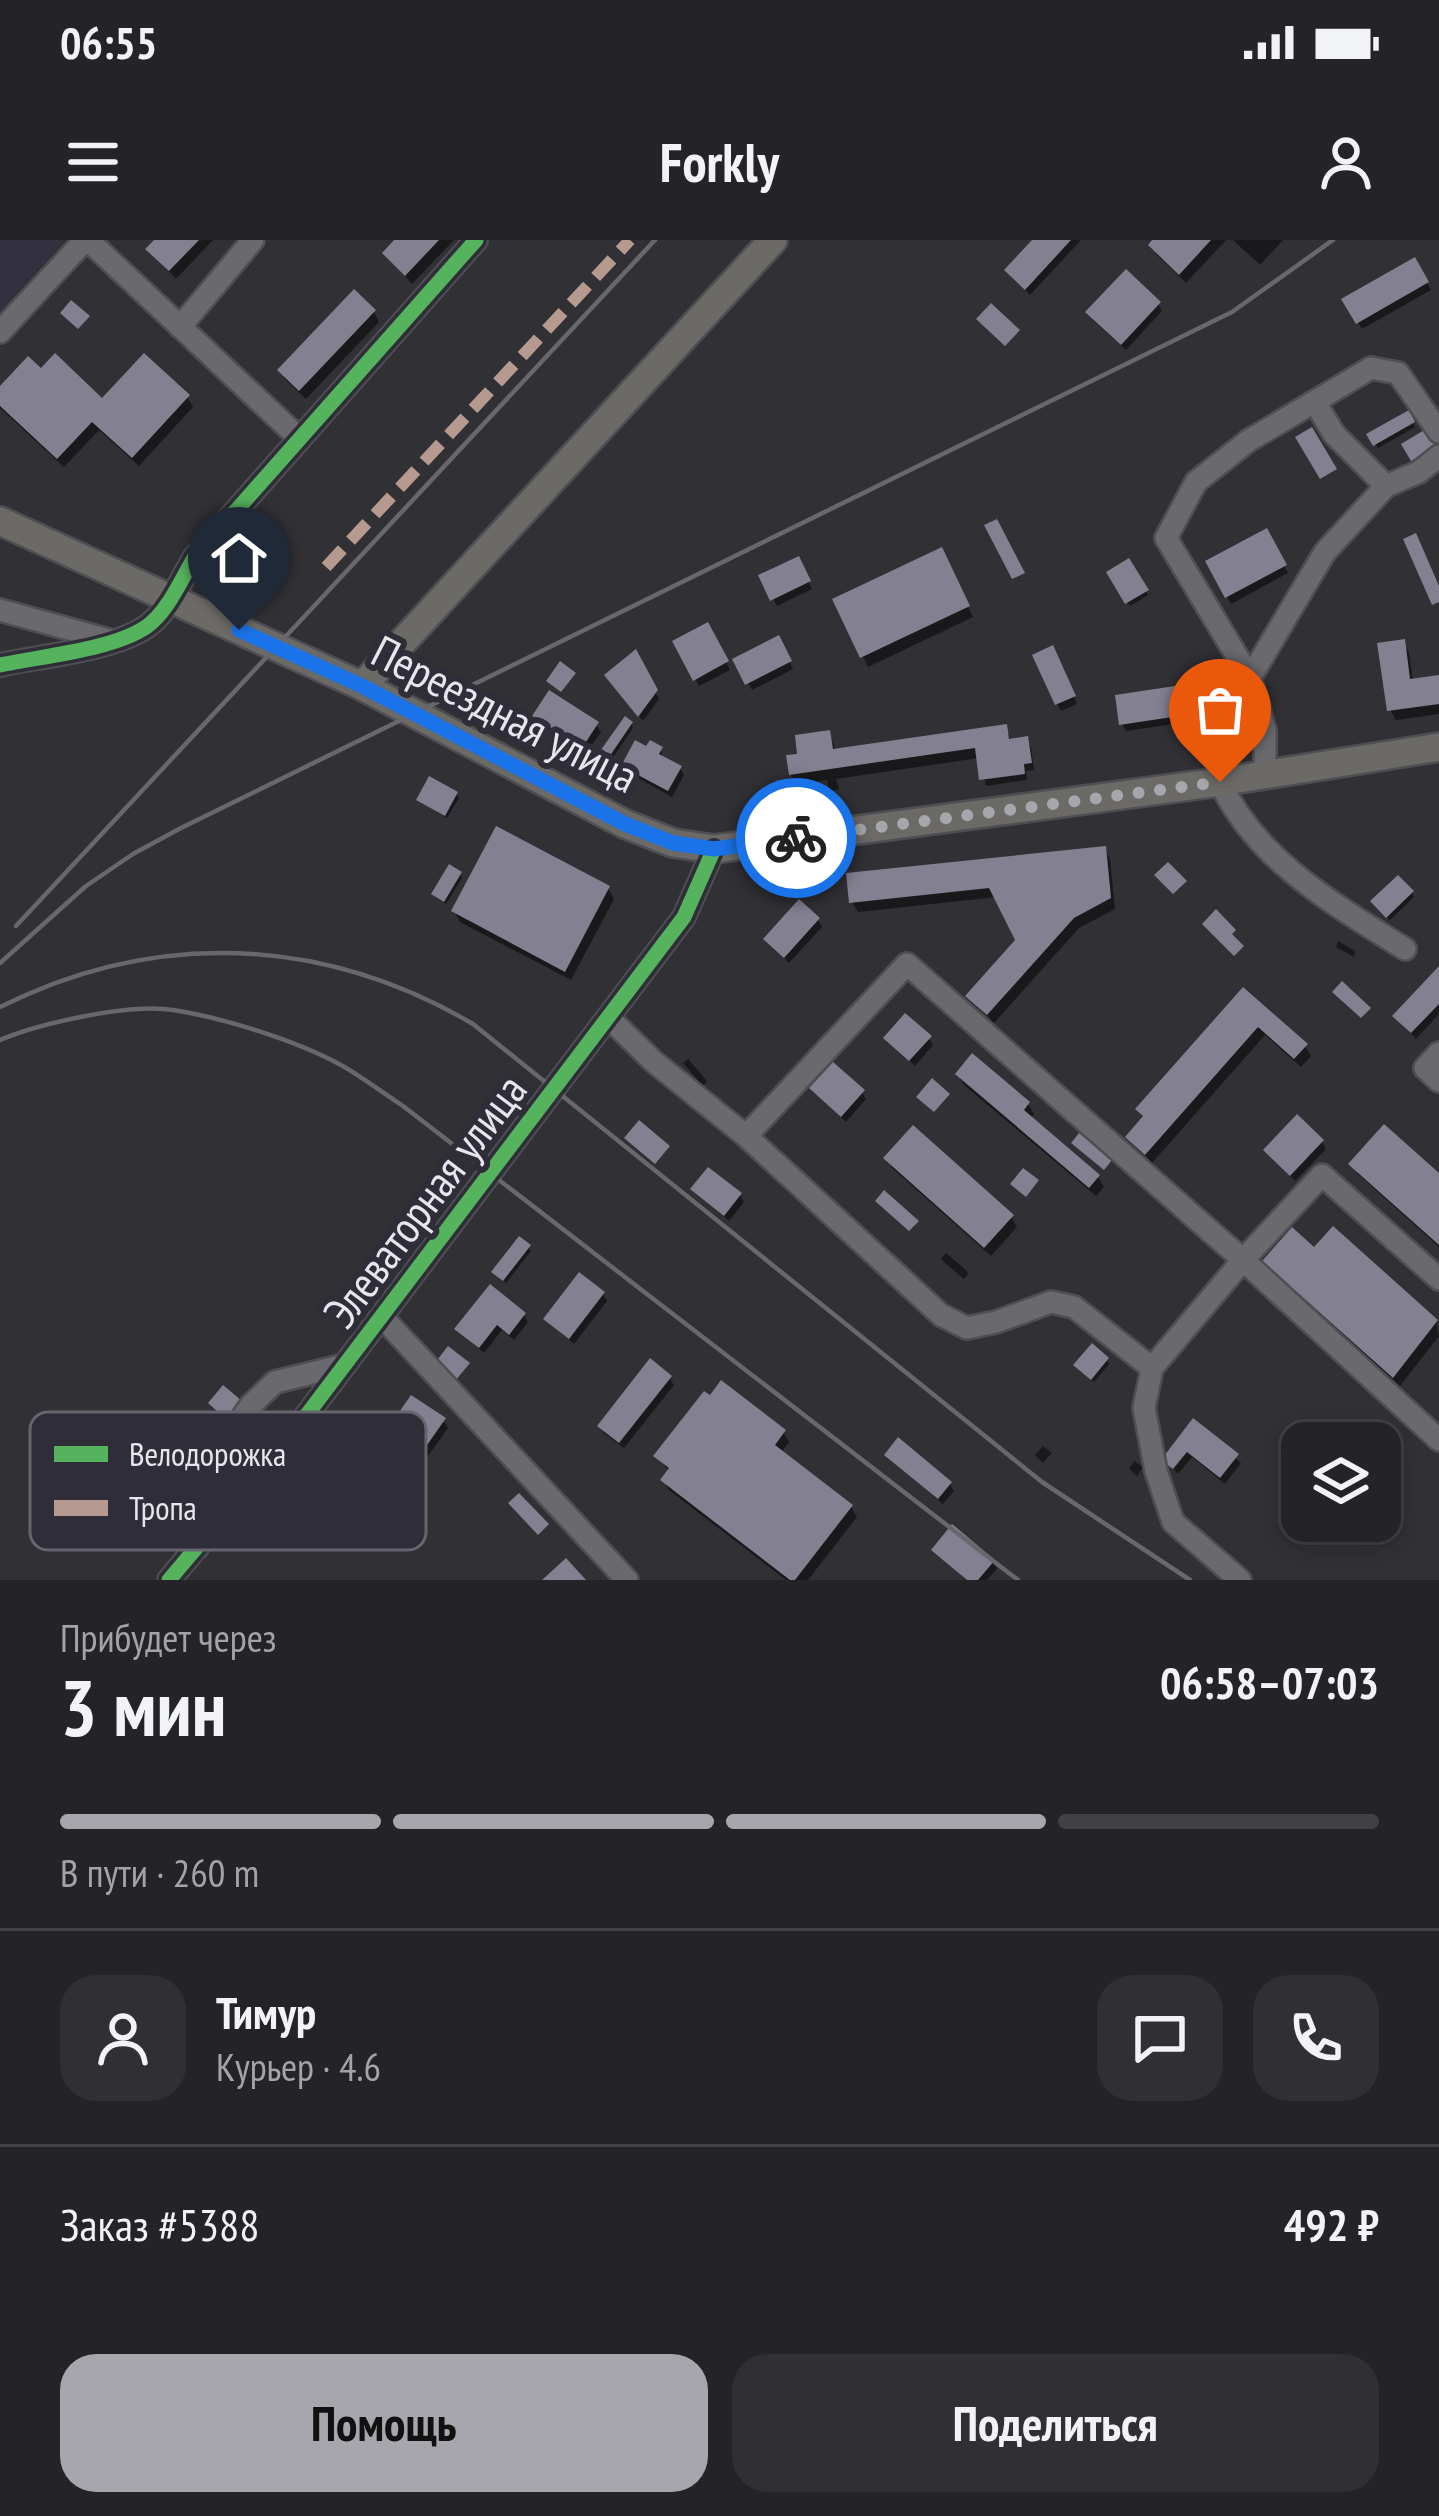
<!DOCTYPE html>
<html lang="ru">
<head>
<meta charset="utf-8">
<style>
  body { margin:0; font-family:"PT Sans Narrow",sans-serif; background:#303034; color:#f1f3f6; height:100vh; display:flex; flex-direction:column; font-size:45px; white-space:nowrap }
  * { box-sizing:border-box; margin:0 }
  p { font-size:39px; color:#a3a4a8 }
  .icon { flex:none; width:66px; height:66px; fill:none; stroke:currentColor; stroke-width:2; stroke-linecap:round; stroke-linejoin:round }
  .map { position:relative; height:1340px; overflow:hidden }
  .side { display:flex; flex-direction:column; background:#242428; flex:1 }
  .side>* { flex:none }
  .tools { position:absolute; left:1281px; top:1182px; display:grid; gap:24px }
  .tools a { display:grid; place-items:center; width:120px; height:120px; border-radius:24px; background:#242428; box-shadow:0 6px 18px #0003,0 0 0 3px #414145; font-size:60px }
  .pin { position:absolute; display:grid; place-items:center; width:102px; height:102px; color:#fff; margin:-123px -51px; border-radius:50% 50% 50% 0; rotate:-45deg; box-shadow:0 0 12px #0007 }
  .pin .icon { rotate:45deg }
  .courier { position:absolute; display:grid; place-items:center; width:120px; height:120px; margin:-60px; border:9px solid #1a73e8; border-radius:50%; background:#fff; color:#222; box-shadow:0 3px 15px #0007 }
  .overview em { font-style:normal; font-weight:800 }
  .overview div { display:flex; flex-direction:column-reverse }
  .overview { display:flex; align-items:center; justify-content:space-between; height:204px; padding:0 60px }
  h1 { font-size:78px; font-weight:800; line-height:90px }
  .bar { display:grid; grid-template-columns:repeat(4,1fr); gap:18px 12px; align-content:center; height:144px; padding:0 60px }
  .bar i { height:15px; border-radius:9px; background:#414145 }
  .bar .active { background:#a7a6ad }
  .bar p { grid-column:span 4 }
  .line { display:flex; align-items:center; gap:30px; padding:0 60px; border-top:3px solid #414145 }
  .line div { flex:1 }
  .round { display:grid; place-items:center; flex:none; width:126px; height:126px; border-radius:36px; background:#303034 }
  .primary-button { display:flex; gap:24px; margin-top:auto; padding:24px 60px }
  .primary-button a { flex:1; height:138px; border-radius:36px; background:#a7a6ad; color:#111; font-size:48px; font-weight:800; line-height:138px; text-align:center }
  .primary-button a+a { background:#303034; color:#f1f3f6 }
  .status { display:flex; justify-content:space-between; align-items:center; height:84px; padding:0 60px; background:#242428; direction:ltr }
  .status svg { height:33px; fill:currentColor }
  header { display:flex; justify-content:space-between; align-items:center; height:156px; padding:0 60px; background:#242428; font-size:54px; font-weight:800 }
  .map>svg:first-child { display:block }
</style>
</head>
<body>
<div class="status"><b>06:55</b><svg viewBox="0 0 49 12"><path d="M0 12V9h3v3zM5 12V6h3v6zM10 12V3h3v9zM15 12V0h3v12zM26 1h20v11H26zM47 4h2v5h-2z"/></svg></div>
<header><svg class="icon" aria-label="menu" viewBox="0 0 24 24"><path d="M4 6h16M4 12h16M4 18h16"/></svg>Forkly<svg class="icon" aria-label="person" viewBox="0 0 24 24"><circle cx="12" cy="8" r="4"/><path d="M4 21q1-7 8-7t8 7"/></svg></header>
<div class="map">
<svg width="1439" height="1340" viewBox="0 0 1439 1340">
  <rect width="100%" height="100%" fill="#303035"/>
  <path fill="#333140" d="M0 0H65L0 72Z"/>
  <path fill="#0007" d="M158 0H213L176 39 149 9Z
    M399 0H454L412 44 386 14Z
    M1036 0H1081L1030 55 1008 31Z
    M1156 0H1226L1186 43 1157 15 1151 5Z
    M1233 0H1283L1260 25Z
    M1414 21 1431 50 1362 89 1346 60Z
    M1158 64 1162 71 1126 110 1093 80Z
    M374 72 379 82 306 159 286 140 280 130Z
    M41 132 103 162 187 157 193 167 139 226 99 190 64 227 0 168V151Z
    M1408 174 1415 187 1378 208 1371 195Z
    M1266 292 1288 333 1231 364 1209 323Z
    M797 320 812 349 777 366 762 337Z
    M946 321 973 377 868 427 836 360Z
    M1128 322 1148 355 1130 366 1110 333Z
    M707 386 730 430 699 446 676 403Z
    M778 399 793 429 752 450 736 420Z
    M1403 402 1409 412 1413 442 1439 438V474L1396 480 1390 470Z
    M635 414 659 459 643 481 612 442Z
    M1056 416 1077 464 1061 471 1057 464Z
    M1194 446 1201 480 1126 491 1122 484Z
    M536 476 596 485 601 492 586 513 540 483Z
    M631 484 633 488 610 522 604 518Z
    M1006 487 1011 502 1027 500 1031 507 1034 530 1026 531 1027 540 986 546 979 518 836 539 839 549 830 552 827 540 797 544 791 534 801 516 829 493 836 511Z
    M661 509 663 519 680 528 684 535 672 557 629 533 625 526Z
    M456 554 459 558 447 578 419 560Z
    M1105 609 1110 619 1115 669 1079 688 994 783 969 756 1019 701 997 657 858 672 852 662Z
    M460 634 462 638 446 664 437 658 434 654Z
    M608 648 614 659 571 740 460 682 454 671Z
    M1412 653 1414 657 1390 680 1376 666Z
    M818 680 822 687 789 723 766 699Z
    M1338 701 1355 711 1354 717 1336 707Z
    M1439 731V774L1416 799 1396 776Z
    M1243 751 1305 806 1311 816 1301 827 1265 795 1152 923 1128 897 1144 879 1139 869Z
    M887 798H929L933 805 915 826Z
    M688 819 707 841 703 846 683 823Z
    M958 835 1028 864 1034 874 1030 879 1098 937 1104 947 1096 956 964 845Z
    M813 849 862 852 866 859 846 882Z
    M1322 902 1326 909 1295 941 1267 911Z
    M887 918 1011 977 1017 987 991 1016 892 928Z
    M1352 924 1439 937V1007L1358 934Z
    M694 950 740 955 744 962 729 981Z
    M528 1007 531 1011 506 1043 497 1036 494 1032Z
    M946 1013 966 1030 968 1034 964 1039 944 1022 941 1018Z
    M1266 1022 1436 1082 1439 1096 1400 1146 1271 1032Z
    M603 1054 607 1061 574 1104 546 1079Z
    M524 1075 528 1082 514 1100 502 1090 484 1113 458 1089Z
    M1107 1120 1109 1124 1094 1142 1079 1129Z
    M669 1138 674 1145 624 1208 604 1193 600 1186Z
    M443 1180 448 1188 416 1233 380 1204Z
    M1194 1182 1241 1223 1225 1244 1192 1217 1178 1234 1165 1220Z
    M783 1192 789 1202 781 1213 851 1267 857 1277 808 1340H786L669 1250 663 1240 670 1232 657 1217Z
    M1043 1206 1052 1213 1043 1223 1035 1215Z
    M887 1215 950 1244 954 1251 943 1264Z
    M1134 1221 1143 1227 1137 1236 1129 1229Z
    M934 1310 993 1322 997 1329 987 1340H966Z"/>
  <path fill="#838191" d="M154 0H199L169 31 145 9Z
    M394 0H439L405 36 382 13Z
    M1032 0H1071L1025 50 1004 30Z
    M1152 0H1211L1179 35 1148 5Z
    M1415 17 1429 42 1356 84 1341 59Z
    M1126 29 1161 62 1121 105 1085 72Z
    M354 49 376 70 299 151 277 130Z
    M71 60 90 76 78 89 60 73Z
    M991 63 1020 90 1005 106 976 79Z
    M55 113 102 158 144 113 190 155 132 218 92 182 57 219 0 166V146L28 116 41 128Z
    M1409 170 1415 182 1373 206 1366 194Z
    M1312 187 1337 229 1320 239 1295 197Z
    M1426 189 1436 206 1411 221 1401 204Z
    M997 279 1025 333 1012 339 984 285Z
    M1267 288 1287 325 1225 358 1205 321Z
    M1416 293 1439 346V362L1432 365 1403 299Z
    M942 307 970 366 860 418 832 359Z
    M799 316 811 341 770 361 758 335Z
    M1129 318 1149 350 1125 364 1106 332Z
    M708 382 729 421 693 441 672 401Z
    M779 395 792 421 745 445 732 419Z
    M1405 399 1410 439 1439 435V464L1387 471 1377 403Z
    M1053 405 1076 456 1055 465 1032 415Z
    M636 409 658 450 638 477 604 435Z
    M560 421 576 433 561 452 546 441Z
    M1195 443 1199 473 1119 485 1115 455Z
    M549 450 599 482 582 508 532 476Z
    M625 476 633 482 607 520 598 514Z
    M1007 484 1009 499 1028 496 1032 523 1024 524 1025 534 979 540 975 508 789 535 786 515 797 514 795 495 830 490 833 509Z
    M635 500 646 506 650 500 663 507 659 514 682 526 668 551 621 526Z
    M429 536 458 552 445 576 416 560Z
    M496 586 610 646 565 732 451 671Z
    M1106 606 1111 658 1074 678 987 775 965 756 1015 700 989 648 849 663 846 633Z
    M1168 622 1187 641 1173 654 1154 635Z
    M449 624 462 632 444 662 431 654Z
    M1398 635 1414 651 1386 678 1370 661Z
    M799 659 820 678 784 718 763 699Z
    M1216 669 1236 690 1232 694 1244 706 1234 716 1202 684Z
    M1439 726V764L1411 793 1392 776Z
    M1342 741 1371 768 1361 778 1332 752Z
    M1243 747 1308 804 1294 819 1258 787 1145 915 1125 897 1143 876 1135 869Z
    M905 773 932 796 909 821 883 798Z
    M972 813 1030 862 1024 870 1100 935 1089 948 955 834Z
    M833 822 865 850 841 877 809 848Z
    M932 838 950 854 934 872 916 857Z
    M1297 874 1324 900 1290 936 1263 910Z
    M639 880 670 906 655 924 624 898Z
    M1384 884 1439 933V1005L1348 924Z
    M913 885 1014 975 984 1008 883 918Z
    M1079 893 1112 920 1104 930 1071 903Z
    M708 927 742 953 724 976 690 949Z
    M1023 928 1039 940 1026 957 1010 944Z
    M884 950 919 981 909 991 875 961Z
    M1333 986 1438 1080 1393 1138 1262 1021 1292 987 1314 1007Z
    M519 996 531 1005 503 1041 491 1032Z
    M579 1032 605 1052 569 1099 543 1079Z
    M490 1044 526 1073 509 1095 497 1085 479 1108 454 1089Z
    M1092 1103 1109 1118 1091 1140 1073 1125Z
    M448 1106 470 1123 455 1141 434 1124Z
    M650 1118 672 1136 619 1203 597 1186Z
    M721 1140 786 1190 775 1205 853 1265 795 1340H790L660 1240 669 1228 653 1216 704 1151 710 1155Z
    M223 1145 254 1171 230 1182 207 1209 194 1199 217 1171 208 1163Z
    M411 1155 446 1178 411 1228 377 1204Z
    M1193 1178 1239 1214 1220 1238 1187 1212 1173 1229 1161 1220Z
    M898 1197 952 1242 938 1259 884 1215Z
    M519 1253 549 1284 538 1295 508 1263Z
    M952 1284 995 1320 978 1340H967L931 1310Z
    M566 1318 586 1340H542Z"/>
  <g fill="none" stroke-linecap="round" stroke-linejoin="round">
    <defs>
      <path id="minor" d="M88 0 298 197
        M180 87 253 0
        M0 92 85 0
        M1316 164 1334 194 1386 246 1419 232 1439 216
        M0 370 109 400
        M0 425C41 416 112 410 146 387 167 373 181 340 194 318L476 0
        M1250 438 1325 312 1386 246
        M1265 535V490L1250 438 1166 298 1196 242 1248 201 1371 128 1398 133 1439 192
        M1220 542C1256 620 1335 665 1405 709
        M608 777 653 821 746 896 941 1075 967 1088 996 1082 1051 1062 1074 1067 1152 1128
        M1439 813 1425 828 1439 841
        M746 896 907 724 1243 1020 1439 1200
        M382 1077 627 1340
        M197 1308 170 1281 251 1165 275 1142 345 1125
        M169 1340 290 1197 684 677 714 609
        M1240 1340 1173 1282 1156 1231 1144 1168 1152 1128 1243 1020 1322 935 1439 1039"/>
      <path id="major" d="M0 281 362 446 625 584 673 603 714 609 1220 542 1439 507
        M362 446 773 0"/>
    </defs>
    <use href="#minor" stroke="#4e4e53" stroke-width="26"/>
    <use href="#major" stroke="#4e4e53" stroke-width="32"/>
    <use href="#minor" stroke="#6a696e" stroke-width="21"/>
    <use href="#major" stroke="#6c6a67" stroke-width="27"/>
    <path stroke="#67676c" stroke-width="4.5" d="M16 686 655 0
      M0 723 86 646 133 614 181 588 1232 72 1333 0
      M0 767C156 689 323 696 473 784L1042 1242 1190 1340
      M0 800C40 783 131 763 173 770 224 778 295 800 341 825 362 837 382 852 403 866L1018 1340"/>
    <path stroke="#b69a8f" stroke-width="12" stroke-dasharray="24 12" stroke-linecap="butt" d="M326 327 630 0"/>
    <defs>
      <path id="cycleway" d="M0 425C41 416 112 410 146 387 167 373 181 340 194 318L476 0
        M169 1340 290 1197 684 677 714 609"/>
    </defs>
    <use href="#cycleway" stroke="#2e2d38" stroke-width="22"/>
    <use href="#cycleway" stroke="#56b35d" stroke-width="15"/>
  </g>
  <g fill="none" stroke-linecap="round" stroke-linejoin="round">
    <path stroke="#a7a6ad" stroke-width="12" stroke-dasharray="0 21.6" d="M796 598 1220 542"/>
    <path stroke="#1a73e8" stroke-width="15" d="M239 390 362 446 625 584 673 603 714 609 796 598"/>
  </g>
  <g text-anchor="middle" stroke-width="12" stroke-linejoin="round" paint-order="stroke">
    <g font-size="45" fill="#e7e6ee" stroke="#2e2d38">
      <text transform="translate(505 474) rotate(27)" y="16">Переездная улица</text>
      <text transform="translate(425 961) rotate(-53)" y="16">Элеваторная улица</text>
    </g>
  </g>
  <rect x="30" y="1172" width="396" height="138" rx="18" fill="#2e2d38" stroke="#66646f" stroke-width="3"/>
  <rect x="54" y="1206" width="54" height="16" fill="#56b35d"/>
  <rect x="54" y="1260" width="54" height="16" fill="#b69a8f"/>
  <g font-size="33" fill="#e7e6ee">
    <text x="129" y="1226">Велодорожка</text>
    <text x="129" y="1280">Тропа</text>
  </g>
</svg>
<div class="tools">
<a><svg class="icon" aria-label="layers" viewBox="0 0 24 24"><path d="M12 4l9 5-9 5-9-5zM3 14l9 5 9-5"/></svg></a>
</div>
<div class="pin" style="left:1220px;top:542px;background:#ea580c"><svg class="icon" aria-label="bag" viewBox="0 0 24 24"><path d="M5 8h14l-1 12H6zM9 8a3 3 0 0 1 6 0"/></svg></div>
<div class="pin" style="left:239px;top:390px;background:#1f2937"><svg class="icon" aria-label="home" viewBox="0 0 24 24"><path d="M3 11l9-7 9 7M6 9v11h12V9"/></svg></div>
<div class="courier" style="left:796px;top:598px"><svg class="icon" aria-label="bike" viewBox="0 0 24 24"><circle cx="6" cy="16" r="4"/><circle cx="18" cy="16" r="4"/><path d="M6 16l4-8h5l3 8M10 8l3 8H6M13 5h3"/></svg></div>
</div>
<section class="side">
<div class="overview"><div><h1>3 мин</h1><p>Прибудет через</p></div><em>06:58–07:03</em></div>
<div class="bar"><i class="active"></i><i class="active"></i><i class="active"></i><i></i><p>В пути · 260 m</p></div>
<div class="line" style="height:216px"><a class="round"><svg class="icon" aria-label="person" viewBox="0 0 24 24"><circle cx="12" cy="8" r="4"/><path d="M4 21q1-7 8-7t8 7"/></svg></a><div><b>Тимур</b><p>Курьер · 4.6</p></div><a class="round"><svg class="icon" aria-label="chat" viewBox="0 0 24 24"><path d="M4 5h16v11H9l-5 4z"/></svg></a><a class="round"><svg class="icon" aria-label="phone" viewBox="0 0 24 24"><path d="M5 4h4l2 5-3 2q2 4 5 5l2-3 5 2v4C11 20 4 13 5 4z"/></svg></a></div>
<div class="line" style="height:156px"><div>Заказ #5388</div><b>492 ₽</b></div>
<div class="primary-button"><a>Помощь</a><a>Поделиться</a></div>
</section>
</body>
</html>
